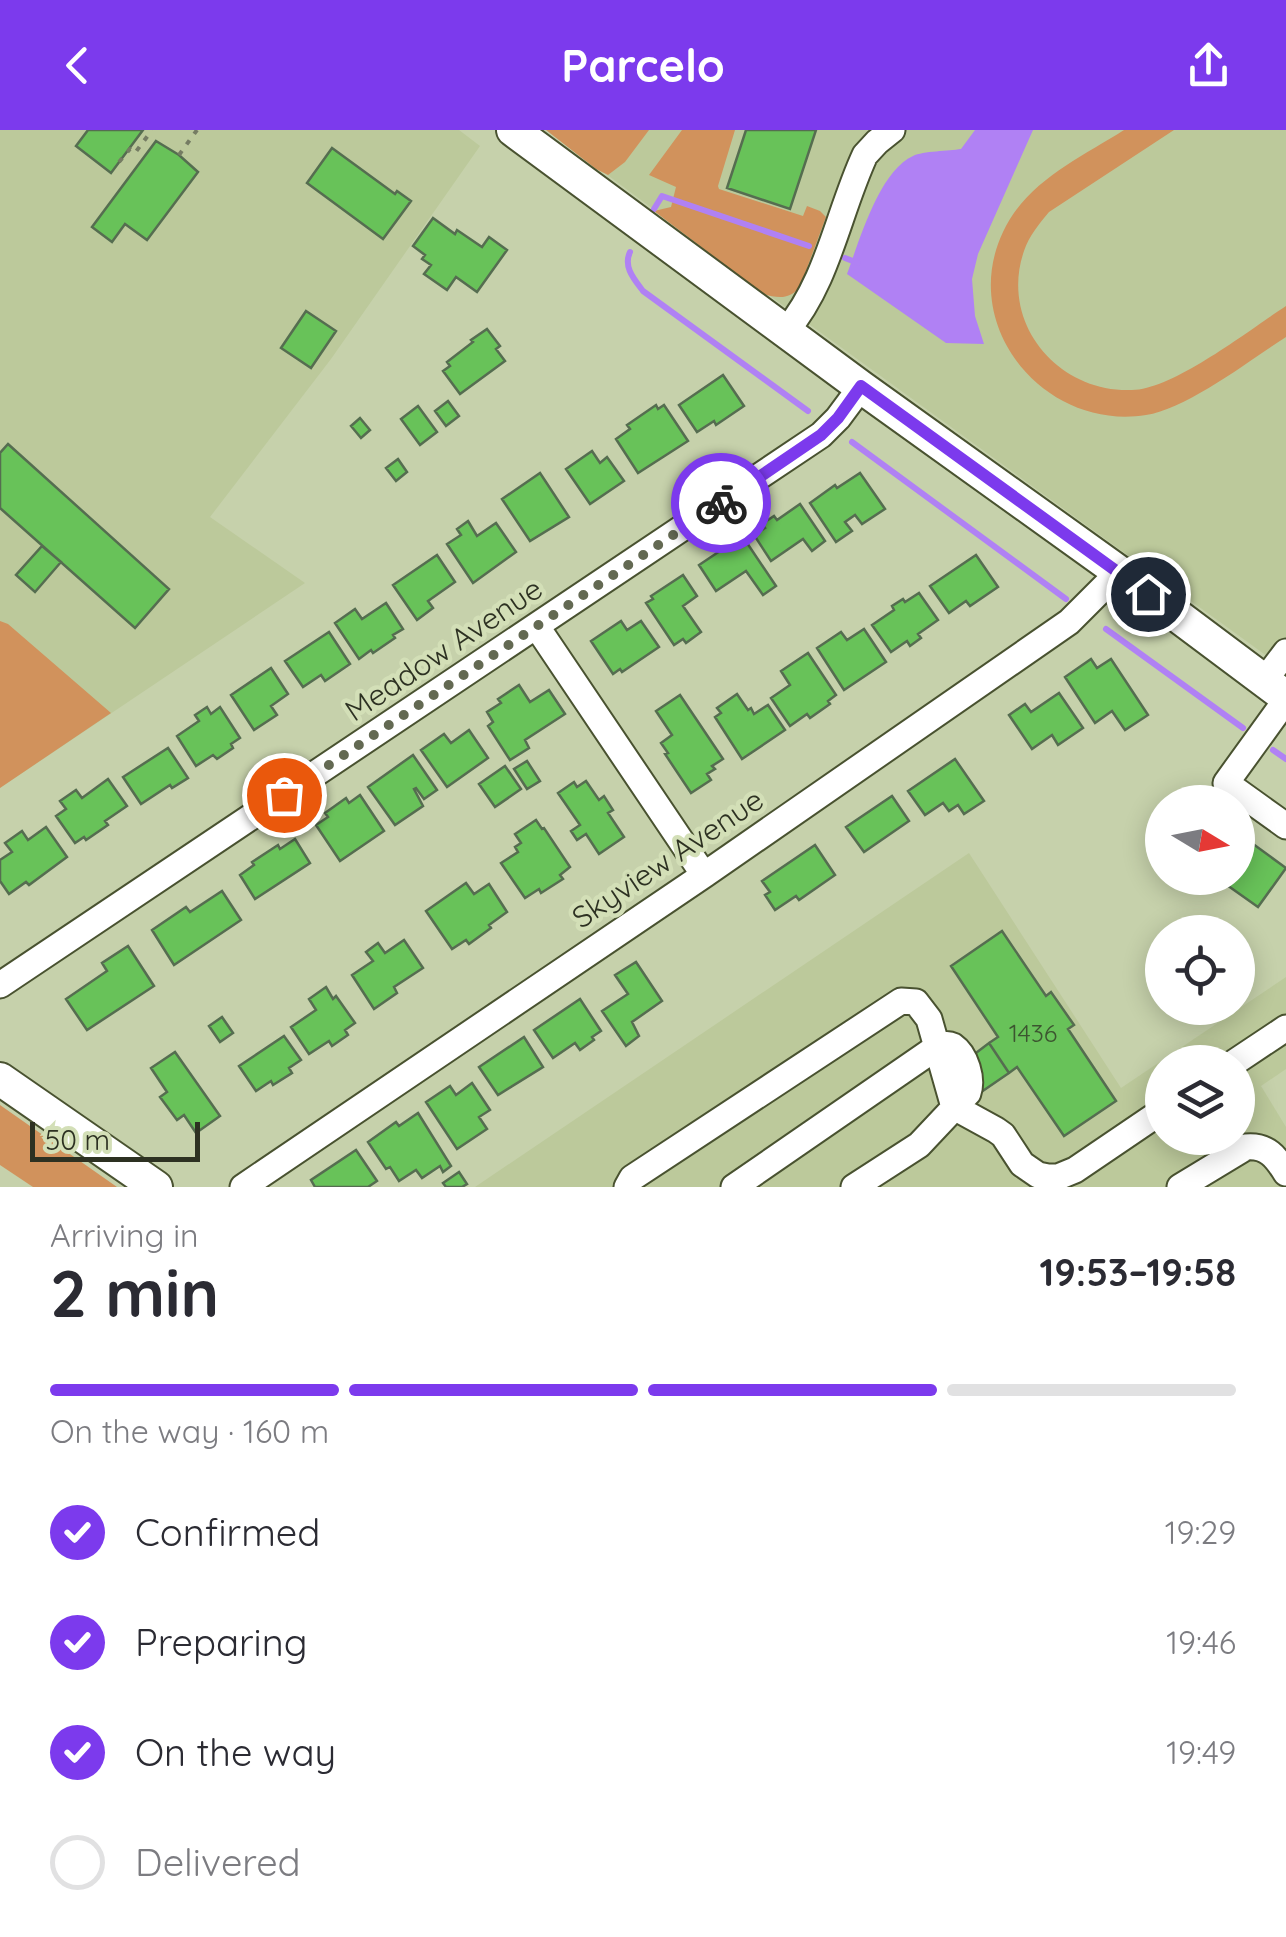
<!DOCTYPE html>
<html lang="en">
<head>
<meta charset="utf-8">
<style>
  body { margin:0; font-family:Quicksand,sans-serif; background:#f7f7f7; color:#2b2b33; height:100vh; display:flex; flex-direction:column; font-size:38px; white-space:nowrap }
  * { box-sizing:border-box; margin:0 }
  p { font-size:32px; color:#7c7c81 }
  .icon { flex:none; width:55px; height:55px; fill:none; stroke:currentColor; stroke-width:2; stroke-linecap:round; stroke-linejoin:round }
  .map { position:relative; height:1057px; overflow:hidden }
  .details { display:flex; flex-direction:column; background:#fff; flex:1 }
  .details>* { flex:none }
  .needle { width:65px; rotate:100deg }
  .buttons { position:absolute; left:1145px; top:655px; display:grid; gap:20px }
  .buttons a { display:grid; place-items:center; width:110px; height:110px; border-radius:50%; background:#fff; box-shadow:0 5px 25px #0003; font-size:50px }
  .scale { position:absolute; left:30px; bottom:25px; width:170px; box-sizing:border-box; padding-left:10px; border:5px solid #2d3122; border-top:0; font-size:28px; line-height:35px; white-space:nowrap; color:#2d3122; -webkit-text-stroke:8px #d3dfb7; paint-order:stroke }
  .pin { position:absolute; display:grid; place-items:center; width:85px; height:85px; color:#fff; margin:-42px; border:5px solid #fff; border-radius:50%; box-shadow:0 2px 10px #0007 }
  .courier { position:absolute; display:grid; place-items:center; width:100px; height:100px; margin:-50px; border:8px solid #7c3aed; border-radius:50%; background:#fff; color:#222; box-shadow:0 2px 12px #0007 }
  .headline em { font-style:normal; font-weight:700 }
  .headline div { display:flex; flex-direction:column-reverse }
  .headline { display:flex; align-items:center; justify-content:space-between; height:170px; padding:0 50px }
  h1 { font-size:65px; font-weight:700; line-height:75px }
  .bar { display:grid; grid-template-columns:repeat(4,1fr); gap:15px 10px; align-content:center; height:120px; padding:0 50px }
  .bar i { height:12px; border-radius:8px; background:#e1e1e2 }
  .bar .selected { background:#7c3aed }
  .bar p { grid-column:span 4 }
  ol { padding:0 50px; list-style:none }
  li { display:flex; align-items:center; gap:30px; height:110px }
  li p { margin-inline-start:auto }
  li .icon { padding:10px; border-radius:50%; background:#7c3aed; color:#fff; stroke-width:4 }
  li:last-child { color:#7c7c81 }
  li i { width:55px; height:55px; border:5px solid #e1e1e2; border-radius:50% }
  header { display:flex; justify-content:space-between; align-items:center; height:130px; padding:0 50px; background:#7c3aed; color:#fff; font-size:45px; font-weight:700 }
  .map>svg:first-child { display:block }
</style>
</head>
<body>
<header><svg class="icon" aria-label="back" viewBox="0 0 24 24"><path d="M15 5l-7 7 7 7"/></svg>Parcelo<svg class="icon" aria-label="share" viewBox="0 0 24 24"><path d="M12 15V3M7 8l5-5 5 5M5 13v7h14v-7"/></svg></header>
<div class="map">
<svg width="1286" height="1057" viewBox="0 0 1286 1057">
  <rect width="100%" height="100%" fill="#c6d1ab"/>
  <path fill="#bcc99b" fill-rule="evenodd" d="M0 0H459L480 16 331 229 210 387 305 453 0 658Z
    M547 0H1286V540L758 157Z
    M969 723 1121 958 1286 847V939L1261 956 1286 997V1057H475ZM1162 932H1238V1008H1162Z"/>
  <path fill="#d1925c" d="M546 0H649L625 32 608 45 596 39Z
    M682 0H735L718 56 719 59 803 86 807 76 820 81 826 87 800 157C789 170 778 168 763 164L654 81 671 77 676 57 649 45Z
    M1124 0H1174L1049 82C1039 94 1029 106 1024 121 999 193 1058 263 1132 260 1174 259 1249 200 1286 176V207C1250 230 1187 279 1146 285 1045 301 958 197 1003 102 1026 52 1080 28 1124 0Z
    M0 491 8 494 111 583 0 658Z
    M0 975 117 1057H33L0 1035Z"/>
  <path fill="#b081f4" d="M975 0H1033L978 124 972 149 975 186 984 214 946 213 847 144C859 112 879 41 913 26 923 21 949 21 961 19Z"/>
  <g fill="none" stroke-linecap="round" stroke-linejoin="round">
    <path stroke="#b081f4" stroke-width="6" d="M654 79 662 66 809 116
      M630 122C623 137 634 149 643 161L808 281
      M845 128 858 133
      M852 312 1066 469
      M1106 499 1243 598
      M1273 620 1286 629"/>
  </g>
  <path fill="#68c259" stroke="#556d50" stroke-width="2.5" d="M88 0H143L111 43 76 16Z
    M746 0H816L790 79 727 58Z
    M156 11 179 25 198 42 147 110 125 94 112 112 92 97Z
    M332 18 395 64 397 61 411 71 383 109 307 53Z
    M433 88 455 104 457 100 482 117 489 107 507 120 477 162 456 147 447 160 424 144 431 135 422 129 425 125 413 116Z
    M306 181 336 201 311 238 281 218Z
    M487 199 500 216 496 219 505 231 460 264 443 241 450 236 447 232 473 212 471 210Z
    M723 245 744 276 716 295 714 291 697 302 679 275Z
    M448 271 459 286 446 296 435 281Z
    M656 275 658 279 664 275 688 311 638 343 616 309 630 299 627 295Z
    M418 276 437 302 420 315 401 289Z
    M360 288 370 300 361 308 351 296Z
    M8 314 169 459 135 498 0 378V323Z
    M592 321 600 333 607 327 624 351 590 374 566 339Z
    M398 329 407 342 396 351 386 338Z
    M540 343 569 387 530 411 502 369Z
    M860 343 885 379 862 394 855 385 845 392 852 401 836 412 810 373 835 355 837 358Z
    M800 374 825 411 812 421 803 409 771 431 754 405 765 398 762 394 774 386 777 390Z
    M468 391 477 406 496 393 516 422 473 453 447 414 461 405 457 399Z
    M745 410 776 456 763 465 746 441 716 461 699 435 729 415 732 419Z
    M42 416 61 432 35 462 16 445Z
    M437 425 455 452 428 471 433 478 417 490 393 455Z
    M976 425 998 457 970 476 966 471 949 483 930 456Z
    M683 445 697 466 683 476 701 502 686 513 683 509 674 515 646 473 653 469 651 466Z
    M919 463 938 490 918 504 921 508 910 516 907 511 891 522 872 495 894 480 892 476 903 469 905 472Z
    M386 473 403 499 393 505 395 508 373 523 371 520 359 529 335 493 355 479 362 489Z
    M621 491 627 500 641 491 659 517 622 542 620 539 613 544 591 511Z
    M864 499 886 532 844 560 817 518 841 502 847 510Z
    M329 502 350 534 325 551 321 545 303 557 285 531Z
    M808 523 836 565 828 571 830 574 810 588 807 584 790 596 771 568 790 555 781 541Z
    M1091 529 1097 538 1111 529 1148 585 1125 600 1112 581 1095 593 1065 547Z
    M271 538 288 564 271 576 277 585 254 600 231 565Z
    M519 555 530 572 549 560 565 584 525 610 529 618 510 630 488 596 493 592 487 582 501 573 498 569Z
    M1059 563 1083 598 1058 615 1052 605 1032 619 1009 585 1025 574 1031 582Z
    M737 564 748 580 751 578 754 584 768 575 785 600 742 629 715 587 721 583 717 578Z
    M680 565 723 629 712 636 715 639 707 644 711 650 691 663 665 624 668 623 661 613 672 605 656 581Z
    M207 577 211 584 220 577 240 608 231 614 233 618 217 629 213 625 196 636 177 606 199 591 195 585Z
    M469 600 488 628 447 657 421 620 444 604 451 613Z
    M168 618 188 648 172 658 170 655 141 674 123 647Z
    M413 625 437 660 424 669 416 658 414 659 423 676 395 695 368 657Z
    M955 629 984 671 964 684 958 675 949 681 943 673 925 685 908 661Z
    M527 631 540 651 527 659 514 639Z
    M505 636 521 659 495 677 479 654Z
    M108 649 127 676 105 691 108 695 86 710 84 707 75 713 56 686 66 679 60 671 76 660 82 668Z
    M586 651 599 670 604 666 613 680 608 683 624 707 599 724 586 704 577 710 571 701 580 695 558 663 574 652 577 657Z
    M360 665 384 701 340 731 316 695 328 687 325 683 346 668 349 673Z
    M892 666 909 691 864 722 846 697Z
    M536 690 542 699 544 698 570 737 560 745 563 749 541 763 539 759 525 768 501 733 518 722 515 717 521 713 515 704Z
    M46 697 67 727 29 755 26 752 9 764 0 751V730L12 722 5 713 22 701 28 710Z
    M1238 703 1286 738 1258 777 1217 748H1238Z
    M295 709 310 733 255 769 240 745 254 735 252 732 278 715 280 719Z
    M815 715 835 745 799 770 796 766 775 780 765 765 770 762 762 751Z
    M466 753 474 764 489 754 507 782 489 795 491 798 469 814 466 810 452 819 426 781Z
    M222 761 241 790 174 835 152 800 186 777 190 782Z
    M1002 801 1046 866 1051 862 1074 895 1068 899 1116 971 1064 1006 1017 937 1009 943 989 913 998 907 951 836Z
    M404 810 423 838 394 857 397 863 374 879 352 845 373 831 366 822 378 813 385 823Z
    M128 816 154 856 87 900 66 869 107 841 102 833Z
    M636 832 662 871 632 892 639 906 626 916 602 881 628 864 615 845Z
    M326 857 333 869 336 866 355 893 345 900 348 905 332 916 329 911 309 924 291 897 316 880 309 869Z
    M580 869 601 901 592 907 594 910 580 920 575 913 553 928 534 900Z
    M222 887 233 903 220 912 209 896Z
    M284 906 301 930 289 938 292 943 273 955 271 951 256 961 239 936Z
    M524 907 543 937 498 965 479 937Z
    M989 913 1009 943 971 969 951 942Z
    M175 922 220 986 196 1003 184 985 177 990 160 967 167 962 151 938Z
    M472 953 490 980 479 987 487 999 457 1019 426 972 450 956 456 965Z
    M418 983 451 1036 443 1042 440 1036 422 1048 416 1040 399 1051 390 1037 386 1039 368 1012 396 992 399 996Z
    M356 1020 377 1051 368 1057H315L311 1050Z
    M459 1042 467 1054 462 1057H446L443 1053Z"/>
  <g fill="none" stroke-linecap="round" stroke-linejoin="round">
    <defs>
      <path id="minor" d="M786 201C828 152 838 83 865 25L877 12 892 0
        M537 497 704 745
        M1264 551 1286 522
        M1286 570 1226 653 1286 696
        M0 855 821 305 838 288 861 257
        M1235 932 1286 898
        M243 1057 704 745 1069 492 1119 442
        M627 1057 632 1048 901 871 916 872 929 889 954 977 996 1000 1003 1005 1022 1034 1038 1045 1048 1047H1058L1075 1040 1162 981
        M734 1057 937 917C943 915 947 913 953 916 966 925 973 949 968 963L919 1015 854 1057
        M1180 1057 1246 1017C1267 1015 1276 1027 1286 1043"/>
      <path id="major" d="M513 0 861 257 1119 442 1286 567
        M0 949 156 1057"/>
    </defs>
    <use href="#minor" stroke="#495230" stroke-width="29"/>
    <use href="#major" stroke="#495230" stroke-width="36"/>
    <path stroke="#757c63" stroke-width="4" stroke-dasharray="5 8" stroke-linecap="butt" d="M179 25 197 0
      M119 32 130 19 135 23 152 0"/>
    <use href="#minor" stroke="#fff" stroke-width="25"/>
    <use href="#major" stroke="#fff" stroke-width="32"/>
  </g>
  <g fill="none" stroke-linecap="round" stroke-linejoin="round">
    <path stroke="#636952" stroke-width="10" stroke-dasharray="0 18" d="M284 665 721 373"/>
    <path stroke="#7c3aed" stroke-width="12" d="M721 373 821 305 838 288 861 256 1148 464"/>
  </g>
  <g text-anchor="middle" stroke-width="9" stroke-linejoin="round" paint-order="stroke">
    <g font-size="25" fill="#3c5530">
      <text x="1033" y="912">1436</text>
    </g>
    <g font-size="30" fill="#2d3122" stroke="#d3dfb7">
      <text transform="translate(444 520) rotate(-34)" y="10">Meadow Avenue</text>
      <text transform="translate(668 729) rotate(-34)" y="10">Skyview Avenue</text>
    </g>
  </g>
</svg>
<div class="buttons">
<a><svg class="needle" viewBox="-14 -14 28 28"><path d="M0-13l5 13h-10z" fill="#e53935"/><path d="M0 13l5-13h-10z" fill="#7c7c81"/></svg></a>
<a><svg class="icon" aria-label="locate" viewBox="0 0 24 24"><circle cx="12" cy="12" r="6"/><path d="M12 2v4M12 18v4M2 12h4M18 12h4"/></svg></a>
<a><svg class="icon" aria-label="layers" viewBox="0 0 24 24"><path d="M12 4l9 5-9 5-9-5zM3 14l9 5 9-5"/></svg></a>
</div>
<div class="scale">50 m</div>
<div class="pin" style="left:284px;top:665px;background:#ea580c"><svg class="icon" aria-label="bag" viewBox="0 0 24 24"><path d="M5 8h14l-1 12H6zM9 8a3 3 0 0 1 6 0"/></svg></div>
<div class="pin" style="left:1148px;top:464px;background:#1f2937"><svg class="icon" aria-label="home" viewBox="0 0 24 24"><path d="M3 11l9-7 9 7M6 9v11h12V9"/></svg></div>
<div class="courier" style="left:721px;top:373px"><svg class="icon" aria-label="bike" viewBox="0 0 24 24"><circle cx="6" cy="16" r="4"/><circle cx="18" cy="16" r="4"/><path d="M6 16l4-8h5l3 8M10 8l3 8H6M13 5h3"/></svg></div>
</div>
<section class="details">
<div class="headline"><div><h1>2 min</h1><p>Arriving in</p></div><em>19:53–19:58</em></div>
<div class="bar"><i class="selected"></i><i class="selected"></i><i class="selected"></i><i></i><p>On the way · 160 m</p></div>
<ol>
<li><svg class="icon" aria-label="check" viewBox="0 0 24 24"><path d="M5 12l5 5 9-10"/></svg>Confirmed<p>19:29</p></li>
<li><svg class="icon" aria-label="check" viewBox="0 0 24 24"><path d="M5 12l5 5 9-10"/></svg>Preparing<p>19:46</p></li>
<li><svg class="icon" aria-label="check" viewBox="0 0 24 24"><path d="M5 12l5 5 9-10"/></svg>On the way<p>19:49</p></li>
<li><i></i>Delivered</li>
</ol>
</section>
</body>
</html>
